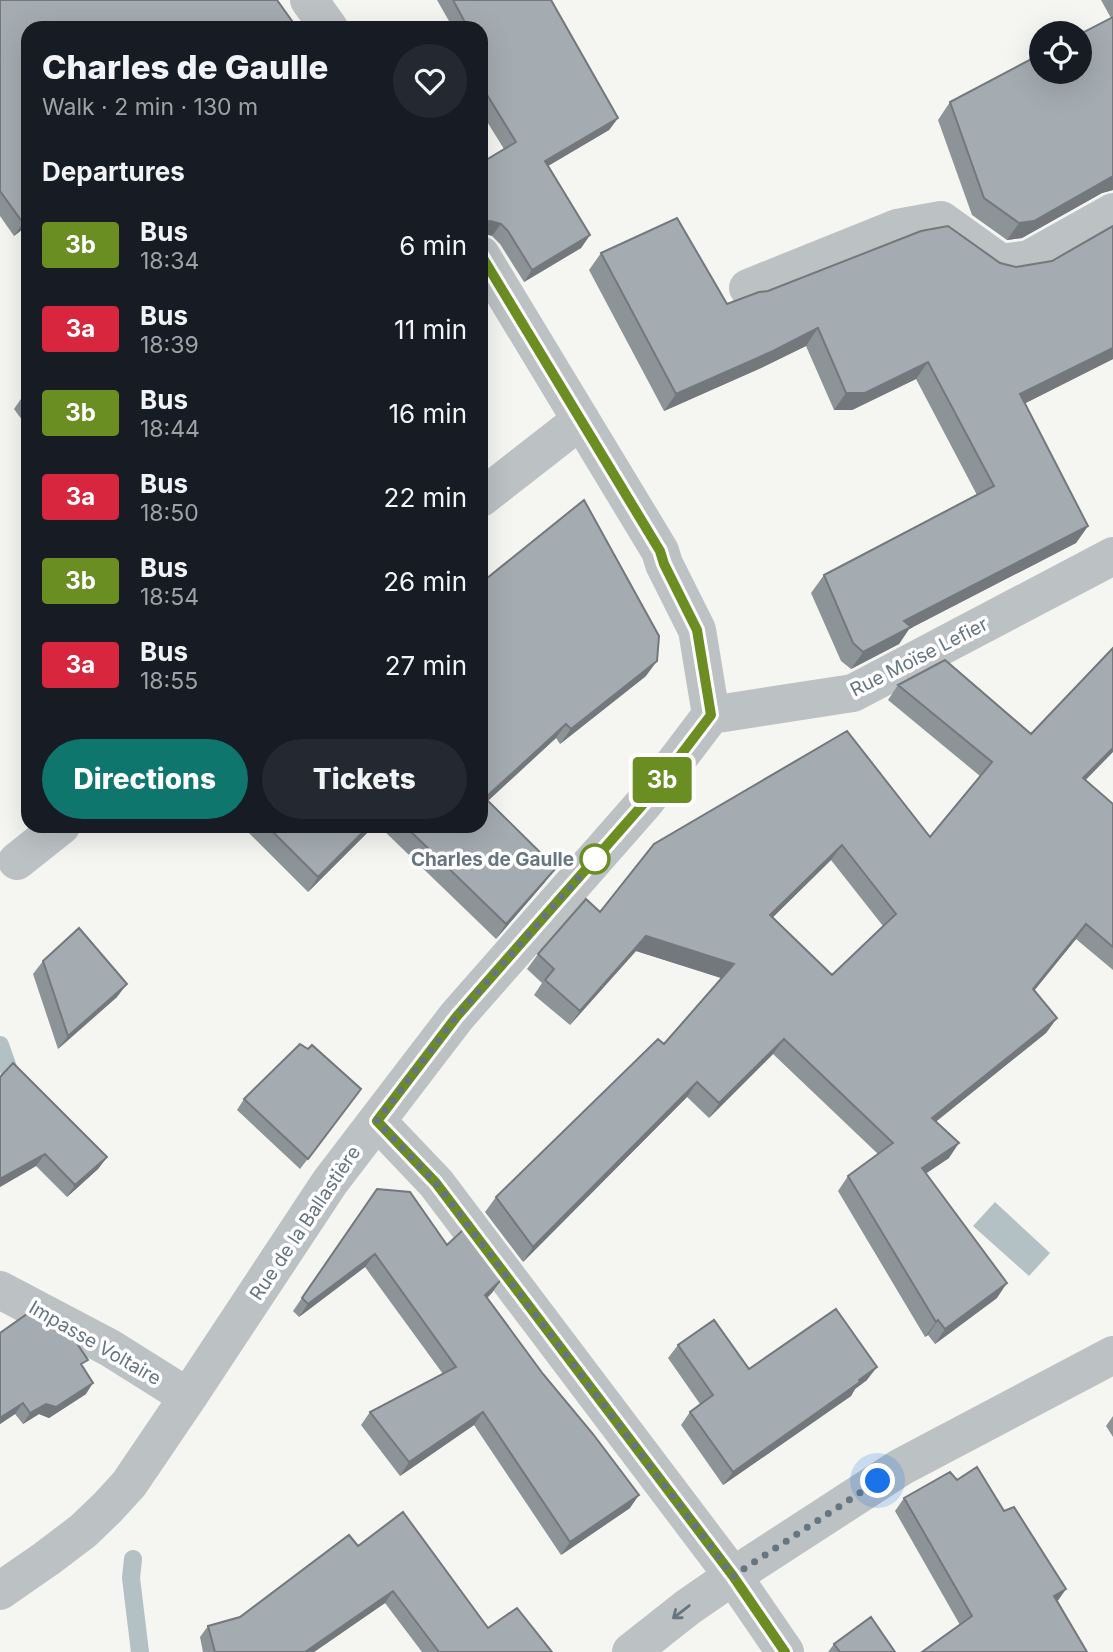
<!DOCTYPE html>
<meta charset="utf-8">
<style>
body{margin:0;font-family:Inter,sans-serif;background:#242831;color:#f1f3f6;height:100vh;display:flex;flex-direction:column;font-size:26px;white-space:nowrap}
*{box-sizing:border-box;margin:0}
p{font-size:23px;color:#9ea1a6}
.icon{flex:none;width:38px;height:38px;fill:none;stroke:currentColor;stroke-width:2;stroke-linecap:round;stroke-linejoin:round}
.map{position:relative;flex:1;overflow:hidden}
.drawer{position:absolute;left:21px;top:21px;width:467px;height:812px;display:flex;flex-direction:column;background:#171b24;border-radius:21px;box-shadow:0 7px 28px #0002}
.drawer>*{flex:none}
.badge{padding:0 14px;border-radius:5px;font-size:24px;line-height:46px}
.tools{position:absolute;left:1029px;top:21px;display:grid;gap:14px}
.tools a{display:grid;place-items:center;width:63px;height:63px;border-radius:50%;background:#171b24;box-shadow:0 7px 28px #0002;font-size:35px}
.you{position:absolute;width:35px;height:35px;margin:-18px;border:5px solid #fff;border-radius:50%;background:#1a73e8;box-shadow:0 0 0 10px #1a73e833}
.map>.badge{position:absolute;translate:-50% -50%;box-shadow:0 0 0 4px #fff}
h2{padding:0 21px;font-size:26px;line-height:63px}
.round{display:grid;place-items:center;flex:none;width:74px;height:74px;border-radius:37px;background:#242831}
.head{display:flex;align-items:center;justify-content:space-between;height:119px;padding:0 21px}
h1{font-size:33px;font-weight:800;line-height:52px}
.cta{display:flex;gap:14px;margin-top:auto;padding:14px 21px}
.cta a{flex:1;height:80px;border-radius:42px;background:#0f766e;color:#fff;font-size:28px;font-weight:800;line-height:80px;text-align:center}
.cta a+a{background:#242831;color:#f1f3f6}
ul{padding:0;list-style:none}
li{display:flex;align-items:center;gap:21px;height:84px;padding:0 21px}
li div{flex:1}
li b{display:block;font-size:26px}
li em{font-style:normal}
li .badge{min-width:77px;font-weight:700;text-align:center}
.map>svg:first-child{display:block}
</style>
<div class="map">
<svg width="1113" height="1652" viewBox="0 0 1113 1652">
<rect width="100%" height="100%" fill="#f5f5f2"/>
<path fill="#b4c1c4" d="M 995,1202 L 1050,1253 L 1029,1276 L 973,1226 Z"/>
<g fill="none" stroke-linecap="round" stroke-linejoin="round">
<path stroke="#b4c1c4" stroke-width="18" d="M 0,1045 L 16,1090
M 133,1559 L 131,1578 L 140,1652"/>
<path stroke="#bcc1c4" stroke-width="38" d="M 309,0 L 329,28
M 481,255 L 660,551 L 664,564 L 697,630 L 711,715
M 748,288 L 897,228 L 941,220 L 1001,263 L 1029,259 L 1113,212
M 481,498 L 581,420
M 711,715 L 853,693 L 1113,556
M 17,861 L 61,826
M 377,1121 L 436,1183 L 733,1576 L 785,1652
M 0,1290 L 110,1348 L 188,1397
M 0,1591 L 46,1559 L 83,1531 L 107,1508 L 129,1484 L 188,1397 L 330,1182 L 457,1016 L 645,802 L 711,715
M 631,1652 L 688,1607 L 733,1576 L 901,1467 L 1113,1355"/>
</g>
<path fill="#8d9498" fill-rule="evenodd" d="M 0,0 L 28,28 L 28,225 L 14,236 L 0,216 Z
M 437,0 L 551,0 L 618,118 L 609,130 L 548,166 L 590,235 L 581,248 L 524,282 L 500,244 L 492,236 L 504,149 L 481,112 L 481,28 L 453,28 Z
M 1101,0 L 1113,0 L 1113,190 L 1102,193 L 1022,238 L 1007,240 L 972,215 L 938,120 L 950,102 L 1111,18 Z
M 601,253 L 727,304 L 1113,359 L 1025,403 L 1088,526 L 1076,543 L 909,629 L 899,644 L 851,669 L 841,661 L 811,593 L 824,575 L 977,495 L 916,379 L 852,410 L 834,410 L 806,346 L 761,368 L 664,411 L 589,270 Z
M 28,393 L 28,428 L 14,409 L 23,396 Z
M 481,583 L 646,676 L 560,744 L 556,738 L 488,801 L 545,882 L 496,939 L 379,826 L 481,826 Z
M 898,685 L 1086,780 L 1113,804 L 1113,970 L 1076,939 L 1034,991 L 1057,1018 L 1046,1033 L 936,1121 L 949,1158 L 926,1173 L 997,1298 L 935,1344 L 928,1335 L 925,1337 L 838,1191 L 848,1176 L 878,1154 L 773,1054 L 709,1118 L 687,1097 L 523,1262 L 485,1212 L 496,1197 L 664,1044 L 722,978 L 636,951 L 570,1025 L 534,995 L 542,983 L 527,969 L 538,954 L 600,912 L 654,844 L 930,837 L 980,776 L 888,700 ZM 831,860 L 883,926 L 832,975 L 773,917 Z
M 242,826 L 374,826 L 308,892 Z
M 43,961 L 117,997 L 58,1049 L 33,974 Z
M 0,1077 L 107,1157 L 98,1169 L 67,1197 L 36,1166 L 0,1187 Z
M 244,1099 L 353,1100 L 300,1169 L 237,1110 Z
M 377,1189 L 447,1245 L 501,1280 L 487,1298 L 630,1508 L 561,1555 L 474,1425 L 400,1476 L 361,1425 L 370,1412 L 443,1374 L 365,1267 L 299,1317 L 293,1311 Z
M 0,1333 L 83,1366 L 86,1394 L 49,1418 L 39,1414 L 23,1424 L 15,1414 L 0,1424 Z
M 678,1345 L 749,1369 L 867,1380 L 855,1389 L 851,1396 L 723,1485 L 681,1425 L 690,1412 L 700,1404 L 668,1358 Z
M 1113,1416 L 1113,1437 L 1106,1426 Z
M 957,1480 L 1004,1511 L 1066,1589 L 1057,1601 L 960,1625 L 895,1511 L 904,1498 Z
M 358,1546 L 488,1628 L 552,1652 L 422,1652 L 385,1603 L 314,1652 L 203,1652 L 200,1637 L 208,1626 L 240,1617 Z
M 834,1644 L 895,1652 L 828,1652 Z"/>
<path fill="#73787c" d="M 618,118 L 609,130 L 536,173 L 545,161 Z
M 1113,176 L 1113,190 L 1102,193 L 1022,238 L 1007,240 L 1019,223 Z
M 28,220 L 28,225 L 14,236 L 23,223 Z
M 490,221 L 501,224 L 492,236 L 481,233 L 481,223 Z
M 590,235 L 581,248 L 524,282 L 532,270 Z
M 818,328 L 806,346 L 761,368 L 664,411 L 676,394 Z
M 1113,348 L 1113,359 L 1008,412 L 1020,394 Z
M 928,362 L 916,379 L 852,410 L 834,410 L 846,393 Z
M 1088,526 L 1076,543 L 909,629 L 899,644 L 851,669 L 863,652 L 904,621 Z
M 657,661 L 646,676 L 560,744 L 571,729 Z
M 566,724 L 556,738 L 481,807 L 485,798 Z
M 1113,748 L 1113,752 L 1073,793 L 1083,778 Z
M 369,826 L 374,826 L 308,892 L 318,877 Z
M 842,845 L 831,860 L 760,930 L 770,915 Z
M 556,868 L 545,882 L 496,939 L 506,924 Z
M 1086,924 L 1076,939 L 1023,1004 L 1033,989 Z
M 646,936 L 734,964 L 724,979 L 636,951 L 570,1025 L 580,1011 Z
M 127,984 L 117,997 L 58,1049 L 68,1036 Z
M 1057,1018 L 1046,1033 L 922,1133 L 932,1118 Z
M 784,1039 L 773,1054 L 709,1118 L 719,1103 Z
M 697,1082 L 687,1097 L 523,1262 L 533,1247 Z
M 959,1143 L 949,1158 L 912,1183 L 922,1168 Z
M 45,1154 L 36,1166 L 0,1187 L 0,1179 Z
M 107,1157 L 98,1169 L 67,1197 L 75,1185 Z
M 375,1254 L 365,1267 L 299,1317 L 308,1304 Z
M 501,1280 L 492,1293 L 476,1309 L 485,1295 Z
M 1007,1283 L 997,1298 L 935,1344 L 945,1329 Z
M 938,1320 L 928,1335 L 925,1337 L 936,1322 Z
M 877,1367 L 867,1380 L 855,1389 L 851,1396 L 723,1485 L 733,1472 Z
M 93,1383 L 86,1394 L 49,1418 L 39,1414 L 23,1424 L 30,1413 L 46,1404 Z
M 23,1403 L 15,1414 L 0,1424 L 0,1418 Z
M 483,1412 L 474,1425 L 400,1476 L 409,1462 Z
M 639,1495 L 630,1508 L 561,1555 L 570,1542 Z
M 1066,1589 L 1057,1602 L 1054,1596 Z
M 393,1591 L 385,1603 L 314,1652 L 305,1652 Z"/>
<path fill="#a4acb1" stroke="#73787c" stroke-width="2" fill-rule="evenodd" d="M 0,0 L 277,0 L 297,28 L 28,28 L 28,220 L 23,223 L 0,191 Z
M 453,0 L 551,0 L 618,118 L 545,161 L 590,235 L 532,270 L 508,231 L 501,224 L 490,221 L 481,223 L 481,163 L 516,142 L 481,85 L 481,28 L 468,28 Z
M 1113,17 L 1113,176 L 1034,221 L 1019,223 L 984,198 L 950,102 L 1041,54 L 1041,72 L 1080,72 L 1080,34 Z
M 677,218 L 727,304 L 759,292 L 768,291 L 921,231 L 948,226 L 1000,263 L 1016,267 L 1052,261 L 1113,226 L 1113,348 L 1020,394 L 1088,526 L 904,621 L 911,627 L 863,652 L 853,643 L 824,575 L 994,486 L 928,362 L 865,393 L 846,393 L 818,328 L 773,351 L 676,394 L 601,253 Z
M 28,393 L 28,403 L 23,396 Z
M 584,500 L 659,636 L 657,661 L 571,729 L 566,724 L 485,798 L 556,868 L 506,924 L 405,826 L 481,826 L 481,583 Z
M 1113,648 L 1113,748 L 1083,778 L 1113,804 L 1113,947 L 1086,924 L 1033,989 L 1057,1018 L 932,1118 L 959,1143 L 922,1168 L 1007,1283 L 945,1329 L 938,1320 L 936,1322 L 848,1176 L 893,1143 L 784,1039 L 719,1103 L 697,1082 L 533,1247 L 496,1197 L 658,1039 L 664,1044 L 734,964 L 646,936 L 580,1011 L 545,980 L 554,969 L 538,954 L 586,899 L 600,912 L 654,844 L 847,731 L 930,837 L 992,762 L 898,685 L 945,660 L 1031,734 ZM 842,845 L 896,914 L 832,975 L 770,915 Z
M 267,826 L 369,826 L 318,877 Z
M 79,928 L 127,984 L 68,1036 L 43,961 Z
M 300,1044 L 308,1049 L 312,1045 L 361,1089 L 308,1159 L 244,1099 Z
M 13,1063 L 107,1157 L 75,1185 L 45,1154 L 0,1179 L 0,1077 Z
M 377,1189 L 410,1192 L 447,1245 L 463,1230 L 501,1280 L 485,1295 L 543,1374 L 593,1434 L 639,1495 L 570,1542 L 483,1412 L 409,1462 L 370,1412 L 456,1367 L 375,1254 L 308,1304 L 302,1298 Z
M 836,1309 L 877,1367 L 859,1380 L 860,1382 L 733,1472 L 690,1412 L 713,1395 L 678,1345 L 714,1320 L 749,1369 Z
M 27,1314 L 74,1339 L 88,1360 L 81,1364 L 93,1383 L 56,1407 L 46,1404 L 30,1413 L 23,1403 L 0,1418 L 0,1333 Z
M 977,1467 L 1004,1511 L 1014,1507 L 1066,1589 L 1054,1596 L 1087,1652 L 922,1652 L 972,1616 L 904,1498 L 950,1472 L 957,1480 Z
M 403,1512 L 488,1628 L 517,1608 L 552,1652 L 439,1652 L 393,1591 L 305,1652 L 215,1652 L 208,1626 L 240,1617 L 349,1535 L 358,1546 Z
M 871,1617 L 895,1652 L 840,1652 L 834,1644 Z"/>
<defs><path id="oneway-shaft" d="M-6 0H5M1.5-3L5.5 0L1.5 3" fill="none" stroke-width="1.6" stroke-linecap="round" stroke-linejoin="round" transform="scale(1.75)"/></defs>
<use stroke="#667681" href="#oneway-shaft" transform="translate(681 1612) rotate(142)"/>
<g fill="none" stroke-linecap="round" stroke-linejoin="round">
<g stroke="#fff" stroke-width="16">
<path id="line" d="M 481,255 L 660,551 L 664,564 L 697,630 L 711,715 L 645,802 L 457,1016 L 377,1121 L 436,1183 L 733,1576 L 785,1652"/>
</g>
<use href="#line" stroke="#6b8e23" stroke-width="10"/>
<path stroke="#667681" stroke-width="7" stroke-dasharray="0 12.6" d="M 595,859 L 457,1016 L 377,1121 L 436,1183 L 733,1576 L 878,1481"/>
</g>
<circle fill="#fff" stroke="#6b8e23" stroke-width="3.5" cx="595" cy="859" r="14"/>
<g text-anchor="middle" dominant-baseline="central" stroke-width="7" stroke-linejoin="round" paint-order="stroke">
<g font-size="19" fill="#667681" stroke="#fff">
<text transform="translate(919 657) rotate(-27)">Rue Moïse Lefier</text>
<text transform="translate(305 1223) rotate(-56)">Rue de la Ballastière</text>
<text transform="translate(95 1343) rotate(30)">Impasse Voltaire</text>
</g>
<g font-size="19" font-weight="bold" fill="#667681" stroke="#fff" text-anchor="end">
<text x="574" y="859">Charles de Gaulle</text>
</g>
</g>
</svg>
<div class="tools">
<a><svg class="icon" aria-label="locate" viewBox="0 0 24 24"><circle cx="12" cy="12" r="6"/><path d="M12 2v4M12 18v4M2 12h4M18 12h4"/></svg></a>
</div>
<div class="you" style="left:878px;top:1481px"></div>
<b class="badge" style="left:662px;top:780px;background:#6b8e23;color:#fff">3b</b>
<section class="drawer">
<div class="head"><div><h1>Charles de Gaulle</h1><p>Walk · 2 min · 130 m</p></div><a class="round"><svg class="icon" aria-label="heart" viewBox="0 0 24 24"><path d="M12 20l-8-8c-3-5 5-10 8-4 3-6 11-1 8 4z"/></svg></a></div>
<h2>Departures</h2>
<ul>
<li><span class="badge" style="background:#6b8e23;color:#fff">3b</span><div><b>Bus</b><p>18:34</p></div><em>6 min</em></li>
<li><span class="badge" style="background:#d7263d;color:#fff">3a</span><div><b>Bus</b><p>18:39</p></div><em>11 min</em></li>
<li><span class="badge" style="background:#6b8e23;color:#fff">3b</span><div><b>Bus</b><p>18:44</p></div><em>16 min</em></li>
<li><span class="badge" style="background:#d7263d;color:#fff">3a</span><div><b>Bus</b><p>18:50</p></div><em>22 min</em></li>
<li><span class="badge" style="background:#6b8e23;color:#fff">3b</span><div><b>Bus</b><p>18:54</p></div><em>26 min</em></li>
<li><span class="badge" style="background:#d7263d;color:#fff">3a</span><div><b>Bus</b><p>18:55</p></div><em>27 min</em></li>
</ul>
<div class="cta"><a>Directions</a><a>Tickets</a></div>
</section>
</div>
